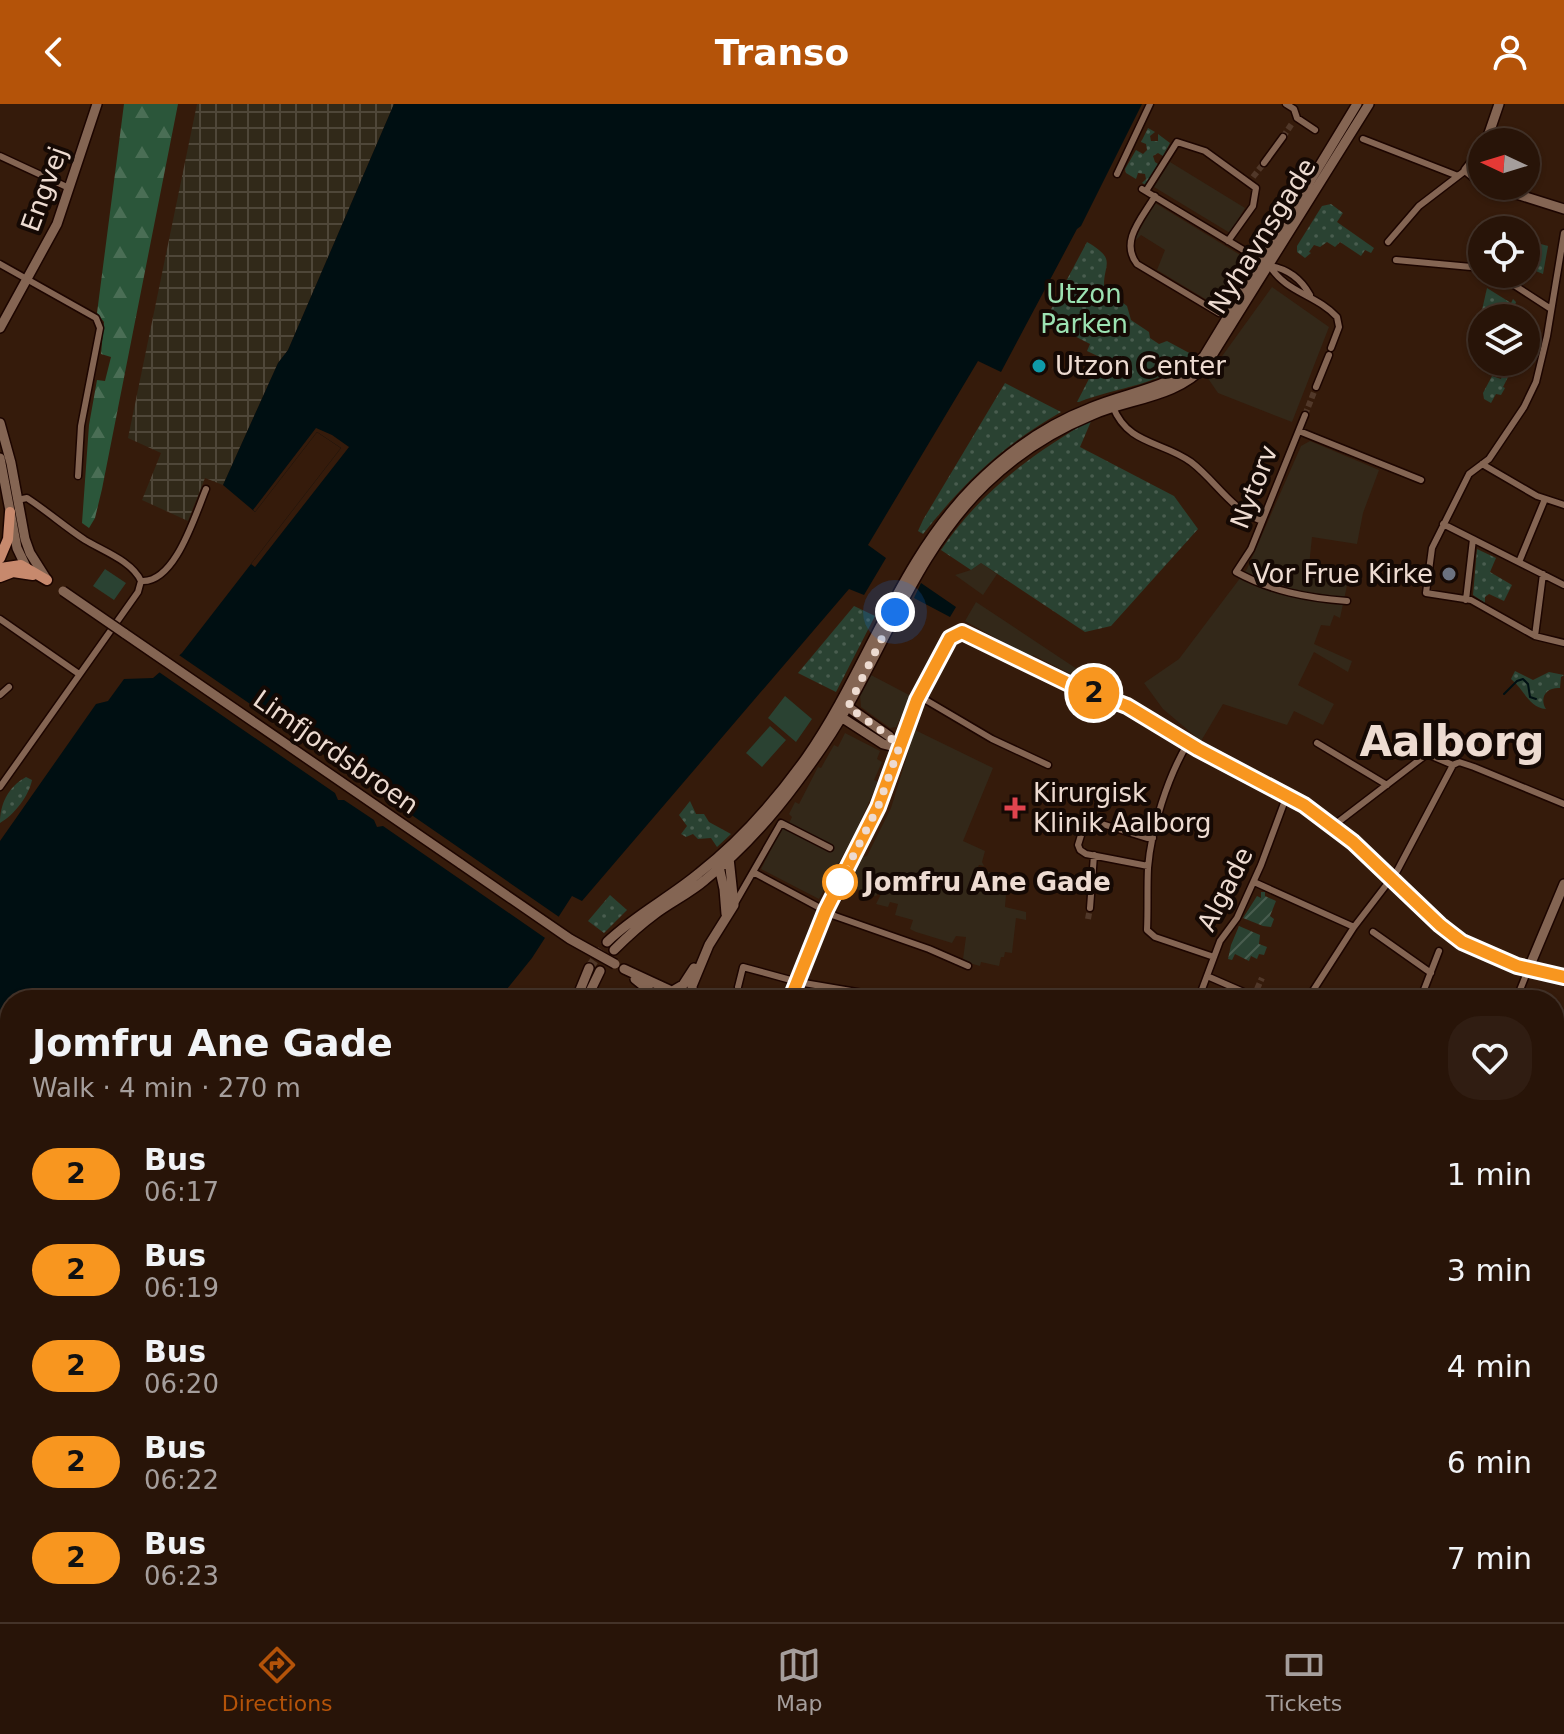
<!DOCTYPE html>
<meta charset="utf-8">
<style>
body{margin:0;font-family:"DejaVu Sans",sans-serif;background:#301d12;color:#f1f3f6;height:100vh;display:flex;flex-direction:column;font-size:30px;white-space:nowrap}
*{box-sizing:border-box;margin:0}
p{font-size:26px;color:#a59e9c}
.icon{flex:none;width:44px;height:44px;fill:none;stroke:currentColor;stroke-width:2;stroke-linecap:round;stroke-linejoin:round}
.map{position:relative;flex:1;overflow:hidden}
.panel{position:absolute;left:0px;top:886px;width:1564px;height:632px;display:flex;flex-direction:column;background:#281408;border-radius:32px 32px 0 0;box-shadow:0 2px 6px #0004,0 0 0 2px #443329}
.panel>*{flex:none}
.badge{padding:0 16px;border-radius:26px;font-size:28px;line-height:52px}
.needle{width:52px;rotate:274deg}
.controls{position:absolute;left:1468px;top:24px;display:grid;gap:16px}
.controls a{display:grid;place-items:center;width:72px;height:72px;border-radius:50%;background:#281408;box-shadow:0 2px 6px #0004,0 0 0 2px #443329;font-size:40px}
.you{position:absolute;width:40px;height:40px;margin:-20px;border:6px solid #fff;border-radius:50%;background:#1a73e8;box-shadow:0 0 0 12px #1a73e833}
.map>.badge{position:absolute;translate:-50% -50%;box-shadow:0 0 0 4px #fff}
.round{display:grid;place-items:center;flex:none;width:84px;height:84px;border-radius:32px;background:#301d12}
.overview{display:flex;align-items:center;justify-content:space-between;height:136px;padding:0 32px}
h1{font-size:38px;font-weight:700;line-height:60px}
ul{padding:0;list-style:none}
li{display:flex;align-items:center;gap:24px;height:96px;padding:0 32px}
li div{flex:1}
li b{display:block;font-size:30px}
li em{font-style:normal}
li .badge{min-width:88px;font-weight:700;text-align:center}
header{display:flex;justify-content:space-between;align-items:center;height:104px;padding:0 32px;background:#b45309;color:#fff;font-size:36px;font-weight:700}
.tab-bar{display:flex;justify-content:space-around;align-items:center;height:112px;border-top:2px solid #443329;background:#281408;font-size:22px;color:#a59e9c}
.tab-bar a{display:grid;justify-items:center;gap:4px}
.tab-bar .active{color:#b45309}
.map>svg:first-child{display:block}
</style>
<header><svg class="icon" aria-label="back" viewBox="0 0 24 24"><path d="M15 5l-7 7 7 7"/></svg>Transo<svg class="icon" aria-label="person" viewBox="0 0 24 24"><circle cx="12" cy="8" r="4"/><path d="M4 21q1-7 8-7t8 7"/></svg></header>
<div class="map">
<svg width="1564" height="1518" viewBox="0 0 1564 1518">
<defs>
<pattern id="industrial-grid" width="8" height="8" patternUnits="userSpaceOnUse" patternTransform="scale(2)"><rect width="8" height="8" fill="#312919"/><path d="M0 4h8M4 0v8" fill="none" stroke="#4f4739"/></pattern>
<pattern id="grass-dots" width="8" height="8" patternUnits="userSpaceOnUse" patternTransform="scale(2)"><rect width="8" height="8" fill="#2a4232"/><path d="M2 2h.1M6 6h.1" fill="none" stroke="#495d4f" stroke-width="1.8" stroke-linecap="round"/></pattern>
<pattern id="forest-firs" width="22" height="20" patternUnits="userSpaceOnUse" patternTransform="scale(2)"><rect width="22" height="20" fill="#2b563a"/><path d="M5 1l3.5 6h-7zM16 11l3.5 6h-7z" fill="#4a6e55"/></pattern>
<pattern id="cemetery-stones" width="16" height="16" patternUnits="userSpaceOnUse" patternTransform="scale(2)"><rect width="16" height="16" fill="#2a4232"/><path d="M2 7V4a2 2 0 0 1 4 0v3zM10 15v-3a2 2 0 0 1 4 0v3z" fill="#495d4f"/></pattern>
<pattern id="garden-furrows" width="10" height="10" patternUnits="userSpaceOnUse" patternTransform="scale(2)"><rect width="10" height="10" fill="#2a4232"/><path d="M-1 1l2-2M0 10L10 0M9 11l2-2" fill="none" stroke="#495d4f"/></pattern>
</defs>
<rect width="100%" height="100%" fill="#351b0b"/>
<path fill="#332819" d="M 1170,58 L 1245,104 L 1230,129 L 1154,83 Z
M 1155,99 L 1250,157 L 1222,205 L 1157,166 L 1165,146 L 1141,131 L 1136,136 L 1136,132 Z
M 1272,183 L 1329,223 L 1292,318 L 1218,289 L 1207,273 Z
M 1310,337 L 1379,366 L 1363,409 L 1357,440 L 1312,433 L 1309,462 L 1348,477 L 1340,514 L 1334,511 L 1330,522 L 1321,521 L 1314,540 L 1352,557 L 1348,568 L 1314,548 L 1298,581 L 1334,600 L 1323,621 L 1294,607 L 1287,621 L 1223,600 L 1201,637 L 1163,605 L 1144,579 L 1179,555 L 1247,465 L 1301,342 Z
M 981,459 L 997,470 L 983,491 L 955,471 L 971,466 Z
M 976,498 L 1077,565 L 1073,571 L 1033,551 L 1031,553 L 965,517 Z
M 871,571 L 911,592 L 896,623 L 890,624 L 861,603 L 860,591 Z
M 915,626 L 993,664 L 963,737 L 985,747 L 982,758 L 984,762 L 979,761 L 977,765 L 997,770 L 997,778 L 1005,780 L 1001,789 L 1006,790 L 1005,803 L 1026,808 L 1026,816 L 1016,814 L 1012,849 L 1005,848 L 1004,853 L 1001,853 L 999,862 L 981,858 L 980,862 L 969,859 L 963,855 L 966,833 L 956,832 L 952,839 L 916,828 L 910,825 L 913,816 L 895,811 L 898,800 L 890,798 L 888,803 L 876,800 L 881,790 L 878,789 L 876,792 L 861,788 L 850,779 L 863,753 L 867,752 L 891,704 Z
M 845,629 L 880,647 L 877,655 L 882,658 L 874,676 L 878,678 L 855,729 L 819,795 L 761,765 L 782,724 L 786,725 L 792,713 L 789,710 L 795,698 L 799,700 L 818,663 L 821,664 L 834,641 L 838,643 Z
M 1564,1196 L 1564,1278 L 1554,1274 L 1554,1237 L 1557,1229 L 1554,1227 L 1554,1222 Z"/>
<path fill="url(#industrial-grid)" d="M 197,0 L 394,0 L 288,246 L 278,259 L 223,381 L 205,374 L 188,417 L 142,396 L 161,349 L 128,334 Z"/>
<path fill="url(#grass-dots)" d="M 1148,24 L 1155,28 L 1150,32 L 1151,37 L 1158,37 L 1158,30 L 1170,39 L 1163,52 L 1158,49 L 1153,52 L 1155,58 L 1158,60 L 1146,81 L 1142,79 L 1146,75 L 1145,70 L 1138,69 L 1136,75 L 1126,69 L 1125,65 L 1136,46 L 1143,50 L 1147,46 L 1146,40 L 1141,38 Z
M 1331,100 L 1343,109 L 1337,118 L 1374,144 L 1371,149 L 1365,146 L 1361,152 L 1340,138 L 1335,143 L 1327,138 L 1320,143 L 1314,141 L 1309,148 L 1311,149 L 1305,154 L 1297,148 L 1297,142 L 1322,102 Z
M 1087,138 C 1118,156 1103,159 1104,184 L 1127,202 L 1131,216 L 1149,228 L 1150,234 L 1159,240 L 1167,237 L 1193,251 C 1165,281 1116,283 1079,298 L 1077,298 L 1092,269 L 1098,272 L 1106,256 L 1087,247 L 1090,240 L 1059,224 L 1060,220 L 1048,211 Z
M 1537,139 L 1548,142 L 1543,170 L 1526,163 L 1526,145 L 1534,148 Z
M 1487,184 L 1511,199 L 1513,195 L 1516,198 L 1512,211 L 1515,214 L 1487,214 L 1487,207 L 1482,206 Z
M 1504,258 L 1516,258 L 1519,261 L 1511,259 L 1509,271 L 1503,283 L 1505,284 L 1501,291 L 1496,290 L 1491,299 L 1484,295 L 1483,289 L 1492,272 L 1501,275 L 1503,269 L 1499,266 Z
M 1005,279 L 1061,308 C 1001,343 966,376 923,430 L 918,427 L 923,416 Z
M 1092,315 L 1080,343 L 1174,392 L 1198,425 L 1111,522 L 1085,528 L 981,459 L 971,466 L 941,446 C 980,388 1032,350 1092,315 Z
M 1477,445 L 1496,454 L 1490,468 L 1512,481 L 1504,497 L 1489,490 L 1485,493 L 1485,499 L 1473,491 Z
M 854,502 L 875,512 L 836,588 L 798,569 Z
M 1515,567 L 1533,576 L 1549,568 L 1564,571 L 1561,573 L 1560,584 C 1546,583 1539,594 1546,605 C 1528,603 1524,585 1511,575 Z
M 26,673 L 32,676 C 29,692 14,711 0,719 C 0,700 8,683 26,673 Z
M 690,697 L 696,710 L 704,710 L 709,718 L 731,730 L 717,743 L 711,734 L 698,735 L 693,730 L 686,733 L 681,730 L 687,722 L 679,711 Z
M 610,791 L 627,806 L 604,829 L 588,817 Z
M 586,1508 L 618,1508 L 616,1518 L 554,1518 L 555,1515 Z"/>
<path fill="url(#forest-firs)" d="M 124,0 L 178,0 L 102,385 L 95,414 L 89,424 L 82,419 L 89,321 L 97,276 L 105,277 L 111,253 L 101,250 L 104,218 L 97,209 Z
M 101,1508 L 203,1508 L 239,1518 L 117,1518 L 117,1516 Z"/>
<path fill="url(#cemetery-stones)" d="M 1554,1388 L 1564,1394 L 1564,1518 L 1333,1518 L 1329,1508 L 1554,1508 Z"/>
<path fill="url(#garden-furrows)" d="M 1261,788 L 1265,788 L 1265,792 L 1276,797 L 1270,812 L 1274,815 L 1271,823 L 1263,822 L 1243,814 L 1257,792 L 1261,794 Z
M 1239,822 L 1260,831 L 1259,840 L 1267,843 L 1264,851 L 1259,850 L 1257,855 L 1251,852 L 1249,857 L 1235,850 L 1232,856 L 1228,855 L 1231,841 Z"/>
<path fill="#2a4232" d="M 105,465 L 126,479 L 114,496 L 93,482 Z
M 785,592 L 812,615 L 796,638 L 768,614 Z
M 770,622 L 786,636 L 762,663 L 746,649 Z"/>
<path fill="#000f12" d="M 394,0 L 1142,0 L 1081,122 L 1077,125 L 1001,268 L 978,257 L 868,441 L 886,454 L 864,491 L 849,485 L 582,797 L 572,792 L 532,854 L 498,896 L 10,896 L 10,1427 L 0,1438 L 0,737 L 96,600 L 108,597 L 124,575 L 153,574 L 182,549 L 341,344 L 317,328 L 255,408 L 223,381 L 278,259 L 288,246 Z
M 921,479 L 956,503 L 950,513 L 914,494 Z"/>
<path fill="#351b0b" d="M 316,324 L 332,331 L 349,343 L 255,463 L 251,460 L 341,344 L 317,328 L 255,408 L 253,406 Z
M 176,549 L 349,668 L 354,668 L 358,674 L 562,815 L 548,836 L 383,722 L 377,723 L 374,716 L 344,696 L 338,696 L 335,689 L 156,566 Z"/>
<g fill="none" stroke-linecap="round" stroke-linejoin="round">
<path stroke="#000f12" stroke-width="2" d="M 1504,590 L 1517,577 L 1523,575 L 1528,580 L 1530,593 L 1536,595
M 1436,641 L 1444,640 L 1447,635 L 1453,634 L 1459,628"/>
<path stroke="#513829" stroke-width="6" stroke-dasharray="6 3" stroke-linecap="butt" d="M 1283,33 L 1293,18
M 1253,73 L 1264,59
M 1305,311 L 1316,283
M 1088,815 L 1090,804
M 1257,885 L 1262,874"/>
<path stroke="#513829" stroke-width="9" stroke-dasharray="9 4.5" stroke-linecap="butt" d="M 589,864 L 607,838"/>
<g stroke="#1c0500" stroke-width="9">
<path id="street" d="M 1286,0 L 1294,5 L 1297,14 L 1315,26
M 1363,35 L 1458,72
M 0,52 L 69,84
M 1264,59 L 1283,33
M 1117,70 L 1150,0
M 1142,85 L 1270,162 C 1288,165 1301,175 1310,191
M 1146,87 L 1177,38 L 1205,47 L 1256,84 L 1253,102 L 1228,137
M 1155,92 C 1143,113 1119,137 1137,160 L 1219,209
M 1564,129 L 1547,232 L 1536,278 L 1524,303 L 1489,355 L 1469,370 L 1432,444 L 1426,489 L 1471,496 L 1535,532 L 1564,539
M 1388,138 L 1419,102 L 1466,66
M 1396,156 L 1482,164
M 0,160 L 96,214 L 100,224 L 81,322 L 78,372
M 1270,162 C 1285,188 1317,191 1337,213 L 1339,223 L 1331,244
M 1497,170 L 1551,205
M 1316,283 L 1329,251
M 1113,303 C 1128,341 1162,337 1191,358 C 1216,377 1231,406 1262,417
M 1305,311 L 1251,445 L 1236,468 C 1271,487 1307,494 1347,497
M 1299,327 L 1421,376
M 1482,360 L 1537,392 L 1564,401
M 17,396 L 27,394 C 47,407 65,423 85,436 C 103,447 132,457 141,477
M 1443,420 L 1564,481
M 1519,458 L 1545,395
M 141,477 C 175,480 195,411 206,385
M 1466,496 L 1473,435
M 0,515 L 79,570
M 1535,532 L 1543,470
M 0,591 L 9,583
M 919,592 L 992,635 L 1048,661
M 1188,639 C 1168,672 1151,725 1148,764 C 1147,784 1148,806 1147,826 L 1155,833 L 1214,853
M 1317,639 L 1387,681
M 0,683 L 138,488 L 141,477
M 1333,722 L 1427,650 L 1453,661 L 1459,658 L 1474,663 L 1564,700
M 1148,762 L 1086,750 L 1080,746 L 1078,741 L 1086,715 L 1147,734 L 1153,734
M 753,768 L 835,812 L 929,845 L 968,862
M 1254,778 L 1354,823
M 734,801 L 781,719 L 830,744
M 1090,804 L 1094,751
M 1373,828 L 1431,869
M 1207,872 L 1262,896
M 738,883 L 743,863 L 798,878 L 904,896
M 1053,896 L 1053,891
M 1198,896 L 1220,837 L 1237,814 L 1261,761 L 1287,691
M 1307,896 L 1354,823 L 1397,767 L 1453,661
M 1420,896 L 1439,847
M 1516,896 L 1528,866
M 1554,996 L 1564,991
M 1560,1146 L 1564,1159
M 1554,1210 L 1564,1185
M 0,1468 L 10,1451
M 1270,1508 L 1298,1518
M 807,1518 L 809,1508
M 891,1518 L 894,1508
M 982,1518 L 984,1508
M 1207,1518 L 1209,1508"/>
</g>
<g stroke="#1c0500" stroke-width="12">
<path id="secondary" d="M 1486,38 L 1499,0
M 1482,46 L 1466,66 L 1482,79
M 1491,82 L 1564,105
M 0,224 L 57,120 L 97,0
M 0,319 L 11,359 L 25,435 L 30,449 L 47,476
M 0,354 L 17,444 L 27,465
M 124,529 L 461,760
M 848,603 L 889,632 L 899,644
M 841,613 L 883,640 L 899,644
M 718,758 L 724,785 L 726,810
M 607,838 C 635,811 669,794 699,769 C 740,737 776,696 806,654 C 867,567 898,458 975,381 C 1008,348 1046,321 1090,304 C 1129,287 1173,285 1204,252 L 1357,0
M 614,846 C 627,833 640,821 655,810 C 671,798 690,789 705,776 C 739,749 770,715 796,680 C 814,656 832,631 846,605 C 891,527 921,443 986,380 C 1017,350 1053,327 1092,311 C 1131,294 1176,294 1206,261 L 1369,0
M 624,865 L 691,896
M 1528,866 L 1564,780
M 635,875 L 661,896
M 671,888 L 683,881 L 694,864
M 576,896 L 589,864
M 586,896 L 600,867
M 693,896 L 692,882 L 709,841 L 734,801 L 729,754
M 790,896 L 826,806 L 878,703 L 917,596 L 950,534 L 962,528 L 1069,580 L 1127,602 L 1198,645 L 1304,701 L 1353,738 L 1440,821 L 1462,838 L 1517,862 L 1564,873
M 1554,1055 L 1564,1051
M 1554,1062 L 1564,1058
M 1554,1286 L 1564,1291
M 1319,1508 L 1323,1518
M 365,1518 L 373,1508"/>
</g>
<g stroke="#1c0500" stroke-width="13">
<path id="primary" d="M 0,454 L 8,435 L 10,408
M 0,464 L 21,461 L 47,476
M 0,473 L 13,468 L 33,471"/>
</g>
<use href="#street" stroke="#846553" stroke-width="6"/>
<use href="#secondary" stroke="#846553" stroke-width="9"/>
<use href="#primary" stroke="#c7896d" stroke-width="10"/>
<g stroke="#b29e92" stroke-width="5">
<path id="rail" d="M 1554,1115 L 1564,1111
M 0,1401 L 10,1407
M 217,1508 L 252,1516
M 242,1508 C 302,1518 363,1517 423,1508
M 414,1514 L 455,1508"/>
</g>
<use href="#rail" stroke="#150904" stroke-width="2" stroke-dasharray="6" stroke-linecap="butt"/>
<g stroke="#1c0500" stroke-width="12" stroke-linecap="butt">
<path id="secondary-bridge" d="M 63,487 L 124,529
M 461,760 L 570,835 L 615,860"/>
</g>
<use href="#secondary-bridge" stroke="#846553" stroke-width="9"/>
</g>
<g fill="none" stroke-linecap="round" stroke-linejoin="round">
<g stroke="#fff" stroke-width="18">
<path id="line" d="M 790,896 L 826,806 L 878,703 L 917,596 L 950,534 L 962,528 L 1069,580 L 1127,602 L 1198,645 L 1304,701 L 1353,738 L 1440,821 L 1462,838 L 1517,862 L 1564,873"/>
</g>
<use href="#line" stroke="#f8961f" stroke-width="12"/>
<path stroke="#eddbd1" stroke-width="8" stroke-dasharray="0 14.4" d="M 840,778 L 878,703 L 899,644 L 889,632 L 848,603 L 895,508"/>
</g>
<circle fill="#0f9aa8" stroke="#150904" stroke-width="3" cx="1039" cy="262" r="8"/>
<circle fill="#6b7280" stroke="#150904" stroke-width="3" cx="1449" cy="470" r="8"/>
<path fill="#e0444e" stroke="#150904" stroke-width="3" d="M1011 692h8v8h8v8h-8v8h-8v-8h-8v-8h8z"/>
<circle fill="#fff" stroke="#f8961f" stroke-width="4" cx="840" cy="778" r="16"/>
<g text-anchor="middle" dominant-baseline="central" stroke-width="8" stroke-linejoin="round" paint-order="stroke">
<g font-size="26" fill="#eddbd1" stroke="#150904">
<text transform="translate(44 85) rotate(-70)">Engvej</text>
<text transform="translate(1262 132) rotate(-58)">Nyhavnsgade</text>
<text transform="translate(1254 383) rotate(-69)">Nytorv</text>
<text transform="translate(336 648) rotate(35)">Limfjordsbroen</text>
<text transform="translate(1225 785) rotate(-63)">Algade</text>
</g>
<g font-size="26" fill="#9ce2b2" stroke="#150904">
<text x="1084" y="190">Utzon<tspan x="1084" dy="30">Parken</tspan></text>
</g>
<g font-size="26" fill="#eddbd1" stroke="#150904" text-anchor="start">
<text x="1055" y="262">Utzon Center</text>
<text x="1433" y="470" text-anchor="end">Vor Frue Kirke</text>
<text x="1033" y="689">Kirurgisk<tspan x="1033" dy="30">Klinik Aalborg</tspan></text>
</g>
<g font-size="26" font-weight="bold" fill="#eddbd1" stroke="#150904" text-anchor="start">
<text x="864" y="778">Jomfru Ane Gade</text>
</g>
<g font-size="42" font-weight="bold" fill="#eddbd1" stroke="#150904">
<text x="1452" y="637">Aalborg</text>
</g>
</g>
</svg>
<div class="controls">
<a><svg class="needle" viewBox="-14 -14 28 28"><path d="M0-13l5 13h-10z" fill="#e53935"/><path d="M0 13l5-13h-10z" fill="#a59e9c"/></svg></a>
<a><svg class="icon" aria-label="locate" viewBox="0 0 24 24"><circle cx="12" cy="12" r="6"/><path d="M12 2v4M12 18v4M2 12h4M18 12h4"/></svg></a>
<a><svg class="icon" aria-label="layers" viewBox="0 0 24 24"><path d="M12 4l9 5-9 5-9-5zM3 14l9 5 9-5"/></svg></a>
</div>
<div class="you" style="left:895px;top:508px"></div>
<b class="badge" style="left:1094px;top:589px;background:#f8961f;color:#111">2</b>
<section class="panel">
<div class="overview"><div><h1>Jomfru Ane Gade</h1><p>Walk · 4 min · 270 m</p></div><a class="round"><svg class="icon" aria-label="heart" viewBox="0 0 24 24"><path d="M12 20l-8-8c-3-5 5-10 8-4 3-6 11-1 8 4z"/></svg></a></div>
<ul>
<li><span class="badge" style="background:#f8961f;color:#111">2</span><div><b>Bus</b><p>06:17</p></div><em>1 min</em></li>
<li><span class="badge" style="background:#f8961f;color:#111">2</span><div><b>Bus</b><p>06:19</p></div><em>3 min</em></li>
<li><span class="badge" style="background:#f8961f;color:#111">2</span><div><b>Bus</b><p>06:20</p></div><em>4 min</em></li>
<li><span class="badge" style="background:#f8961f;color:#111">2</span><div><b>Bus</b><p>06:22</p></div><em>6 min</em></li>
<li><span class="badge" style="background:#f8961f;color:#111">2</span><div><b>Bus</b><p>06:23</p></div><em>7 min</em></li>
</ul>
</section>
</div>
<nav class="tab-bar">
<a class="active"><svg class="icon" aria-label="directions" viewBox="0 0 24 24"><path d="M12 3l9 9-9 9-9-9zM9 14v-3h6M13 9l2 2-2 2"/></svg>Directions</a>
<a><svg class="icon" aria-label="map" viewBox="0 0 24 24"><path d="M3 6l6-2 6 2 6-2v14l-6 2-6-2-6 2zM9 4v14M15 6v14"/></svg>Map</a>
<a><svg class="icon" aria-label="tickets" viewBox="0 0 24 24"><path d="M3 7h18v10H3zM15 7v10"/></svg>Tickets</a>
</nav>
